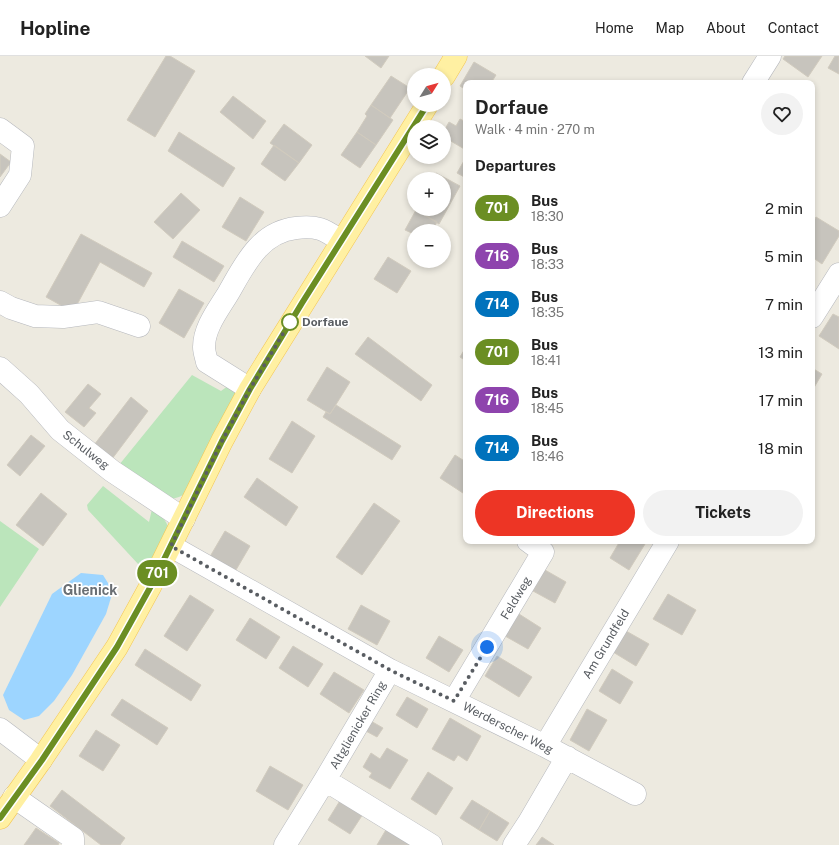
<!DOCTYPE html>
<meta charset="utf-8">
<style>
body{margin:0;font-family:"Public Sans",sans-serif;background:#f2f2f2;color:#222;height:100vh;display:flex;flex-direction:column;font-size:15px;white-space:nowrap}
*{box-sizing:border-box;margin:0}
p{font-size:13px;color:#767676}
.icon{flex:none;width:22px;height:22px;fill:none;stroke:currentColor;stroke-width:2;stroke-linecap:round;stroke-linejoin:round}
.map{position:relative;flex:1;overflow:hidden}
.panel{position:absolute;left:463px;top:24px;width:352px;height:464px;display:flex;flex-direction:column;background:#fff;border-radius:8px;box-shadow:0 2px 6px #0003}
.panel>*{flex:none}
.badge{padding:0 8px;border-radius:13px;font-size:14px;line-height:26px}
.needle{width:26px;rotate:53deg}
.controls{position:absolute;left:407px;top:12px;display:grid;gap:8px}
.controls a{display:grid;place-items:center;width:44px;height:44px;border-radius:50%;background:#fff;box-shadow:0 2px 6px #0003;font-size:20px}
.you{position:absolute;width:20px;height:20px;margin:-10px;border:3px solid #fff;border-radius:50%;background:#1a73e8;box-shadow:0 0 0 6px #1a73e833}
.map>.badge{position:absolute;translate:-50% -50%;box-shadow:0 0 0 2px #fff}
h2{padding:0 12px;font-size:15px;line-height:36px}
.round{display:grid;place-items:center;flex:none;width:42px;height:42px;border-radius:21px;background:#f2f2f2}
.overview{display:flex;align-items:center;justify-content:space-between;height:68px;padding:0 12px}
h1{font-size:19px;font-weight:700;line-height:30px}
.action{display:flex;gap:8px;margin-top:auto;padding:8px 12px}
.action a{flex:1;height:46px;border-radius:24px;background:#ed3525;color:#fff;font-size:16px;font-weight:700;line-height:46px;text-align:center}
.action a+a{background:#f2f2f2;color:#222}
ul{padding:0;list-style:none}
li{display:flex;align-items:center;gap:12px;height:48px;padding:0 12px}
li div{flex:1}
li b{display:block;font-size:15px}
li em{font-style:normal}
li .badge{min-width:44px;font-weight:700;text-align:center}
header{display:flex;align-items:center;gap:24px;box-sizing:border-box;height:56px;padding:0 20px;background:#fff;border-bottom:1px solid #e0e0e0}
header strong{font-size:19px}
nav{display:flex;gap:22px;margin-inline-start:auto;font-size:14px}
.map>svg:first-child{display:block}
</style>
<header>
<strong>Hopline</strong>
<nav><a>Home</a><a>Map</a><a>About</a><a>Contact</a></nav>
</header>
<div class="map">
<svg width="839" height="789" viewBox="0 0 839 789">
<rect width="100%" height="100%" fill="#edeae0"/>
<path fill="#bbe5bb" d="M 192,319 L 221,335 L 232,327 L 237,336 L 185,438 L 179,441 L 172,443 L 119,409 Z
M 103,430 L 149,466 L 152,453 C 160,459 166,463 169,473 L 148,513 L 139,509 L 88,454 L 87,449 Z
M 0,465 L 39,493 L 0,551 Z"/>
<path fill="#9dd5ff" d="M 81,517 L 103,519 L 113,535 L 106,558 L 72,619 L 54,645 L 39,660 L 24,664 L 9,654 L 3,639 L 52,538 Z"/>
<path fill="#c7c4bd" stroke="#d1cbbe" d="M 166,0 L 170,0 L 195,15 L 155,81 L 127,64 Z
M 365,0 L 389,0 L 381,12 Z
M 785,0 L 822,0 L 808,21 L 783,3 Z
M 835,0 L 839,0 L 839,18 L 828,12 Z
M 474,6 L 496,19 L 491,27 L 466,27 L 466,34 L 460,30 Z
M 391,20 L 410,32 L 390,62 L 371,49 Z
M 233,40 L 266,65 L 253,83 L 220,56 Z
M 371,49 L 393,64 L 376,89 L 357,76 L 367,60 L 365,58 Z
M 460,63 L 466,66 L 466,94 L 444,81 L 444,75 L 449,66 L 456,70 Z
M 284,68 L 312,89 L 299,107 L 270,87 Z
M 179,76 L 235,112 L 223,131 L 168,95 Z
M 357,76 L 376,89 L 360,112 L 341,99 Z
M 274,89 L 299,107 L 285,125 L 261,108 Z
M 0,98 L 11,106 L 0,121 Z
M 465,103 L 466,103 L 466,122 L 457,117 Z
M 436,117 L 460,130 L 439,168 L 416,154 L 417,153 L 444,153 L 444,123 L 433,123 Z
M 181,137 L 200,154 L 173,183 L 154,166 Z
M 240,141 L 264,156 L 246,185 L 222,171 Z
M 416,154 L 437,166 L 432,175 L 414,175 L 414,178 L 405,174 Z
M 816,161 L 839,175 L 839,180 L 822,208 L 812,201 L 812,168 Z
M 81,178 L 152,217 L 144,231 L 100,206 L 73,256 L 46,241 Z
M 182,185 L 224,210 L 214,226 L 173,201 Z
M 388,201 L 411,215 L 397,237 L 374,223 Z
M 179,233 L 204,247 L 184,282 L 159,267 Z
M 833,258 L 839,261 L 839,293 L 819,280 Z
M 368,281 L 432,329 L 421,345 L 355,298 Z
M 466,291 L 466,305 L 460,301 Z
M 327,311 L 350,326 L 330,358 L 307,344 Z
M 812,312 L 822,318 L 812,335 Z
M 88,328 L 101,338 L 89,352 L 96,357 L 84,371 L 65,356 Z
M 131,341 L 148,355 L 112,403 L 94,389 Z
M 336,349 L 401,390 L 392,404 L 323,361 L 326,356 L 330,358 Z
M 292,365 L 315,380 L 292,417 L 269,403 Z
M 31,379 L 45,390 L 20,420 L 7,409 Z
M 455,399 L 466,406 L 466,439 L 440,422 Z
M 257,422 L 298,451 L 286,470 L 244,441 Z
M 41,437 L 67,458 L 43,490 L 16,469 Z
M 374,447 L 400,465 L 362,519 L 336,501 Z
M 225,475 L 250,490 L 233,519 L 208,504 Z
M 620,485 L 640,485 L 645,488 L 629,514 L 610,502 Z
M 545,514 L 566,526 L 555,547 L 533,535 Z
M 668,538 L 696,554 L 682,579 L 653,563 Z
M 190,539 L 214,554 L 187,595 L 164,580 Z
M 361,549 L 390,565 L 377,589 L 348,573 Z
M 519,558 L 541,572 L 528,593 L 505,580 Z
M 250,562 L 280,581 L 266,603 L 236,584 Z
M 626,575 L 649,588 L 636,610 L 613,596 Z
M 439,580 L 463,594 L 449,616 L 426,602 Z
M 293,590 L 323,608 L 308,631 L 279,612 Z
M 145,593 L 201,629 L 191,645 L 135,609 Z
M 497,600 L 532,621 L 519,641 L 485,620 Z
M 612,613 L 633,626 L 620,648 L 599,635 Z
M 334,616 L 364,634 L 349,657 L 320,638 Z
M 407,641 L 428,653 L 417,672 L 396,659 Z
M 122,643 L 168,672 L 157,689 L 111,659 Z
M 587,653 L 607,664 L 589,695 L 570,684 Z
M 450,662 L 481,680 L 467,705 L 458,699 L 454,705 L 432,693 Z
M 369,664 L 383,672 L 377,681 L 364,674 Z
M 96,674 L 120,689 L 103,715 L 79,700 Z
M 387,692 L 408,704 L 390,733 L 369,721 L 372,717 L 363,711 L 371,697 L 380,703 Z
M 270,710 L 303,729 L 288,754 L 256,735 Z
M 428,716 L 453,732 L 436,759 L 411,743 Z
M 62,734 L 125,782 L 120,789 L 101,789 L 50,750 Z
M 341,743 L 363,758 L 350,778 L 328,764 Z
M 472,744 L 490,755 L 479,774 L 460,762 Z
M 490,755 L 509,767 L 497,785 L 479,774 Z
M 36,772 L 59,787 L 58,789 L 24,789 Z
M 387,772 L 413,789 L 377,789 Z
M 542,781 L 554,789 L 536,789 Z"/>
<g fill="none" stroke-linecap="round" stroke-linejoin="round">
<g stroke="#b6b8bd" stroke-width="23">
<path id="minor" d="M 753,27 L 770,0
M 0,73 L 23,90 L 20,119 L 0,150
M 0,246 L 11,252 L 35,260 L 63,261 L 98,256 L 139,270
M 812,261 L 839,218
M 0,312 L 29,338 L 60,374 L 112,415 L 184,463
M 250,333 L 207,306 C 206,301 204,296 204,291 C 204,271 219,253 229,236 C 245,208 260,176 296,172 C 304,171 313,171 320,173 C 327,175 335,181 341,185
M 171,490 L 390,614 L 545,690 L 635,738
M 454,645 L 543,496 L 528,485
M 0,673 L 41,704
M 545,690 L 668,485
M 325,724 L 431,789
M 14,741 L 73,782 L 73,789
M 285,789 L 325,724 L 390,614
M 514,789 L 529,766 L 567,701"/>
</g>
<g stroke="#f4c651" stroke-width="23">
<path id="major" d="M 444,20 L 456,0
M 0,762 L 41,704 L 117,591 L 151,529 L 222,385 L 250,333 L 427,49"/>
</g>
<use href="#minor" stroke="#fff" stroke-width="22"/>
<use href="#major" stroke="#fff0a2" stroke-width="22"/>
</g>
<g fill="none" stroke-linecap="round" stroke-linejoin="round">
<g stroke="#fff" stroke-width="9">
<path id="line" d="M 0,762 L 42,704 L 117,591 L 151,530 L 222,385 L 250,333 L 302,247 L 427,49"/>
</g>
<use href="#line" stroke="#6b8e23" stroke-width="6"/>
<path stroke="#595d62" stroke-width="4" stroke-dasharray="0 7.2" d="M 290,266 L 250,333 L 222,385 L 171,490 L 390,614 L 454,645 L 487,591"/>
</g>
<circle fill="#fff" stroke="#6b8e23" stroke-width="2" cx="290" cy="266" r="8"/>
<g text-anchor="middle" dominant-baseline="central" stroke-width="3.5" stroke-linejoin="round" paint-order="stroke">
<g font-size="12" font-weight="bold" fill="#595d62" stroke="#fff" text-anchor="start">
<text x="302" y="266">Dorfaue</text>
</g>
<g font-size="12" fill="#595d62" stroke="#fff">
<text transform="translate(86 394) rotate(38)">Schulweg</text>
<text transform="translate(516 542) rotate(-59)">Feldweg</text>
<text transform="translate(606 588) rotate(-59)">Am Grundfeld</text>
<text transform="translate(358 669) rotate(-60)">Altglienicker Ring</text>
<text transform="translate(508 672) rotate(27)">Werderscher Weg</text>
</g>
<g font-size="14" font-weight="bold" fill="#6a6f74" stroke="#fff">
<text x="90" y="534">Glienick</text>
</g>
</g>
</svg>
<div class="controls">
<a><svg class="needle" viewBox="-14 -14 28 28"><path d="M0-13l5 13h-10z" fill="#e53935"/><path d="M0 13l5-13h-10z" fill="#767676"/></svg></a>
<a><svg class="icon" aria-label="layers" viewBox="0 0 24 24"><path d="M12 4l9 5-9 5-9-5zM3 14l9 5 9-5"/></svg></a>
<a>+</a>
<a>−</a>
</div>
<div class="you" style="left:487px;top:591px"></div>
<b class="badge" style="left:157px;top:517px;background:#6b8e23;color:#fff">701</b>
<section class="panel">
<div class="overview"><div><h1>Dorfaue</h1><p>Walk · 4 min · 270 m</p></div><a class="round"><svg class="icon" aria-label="heart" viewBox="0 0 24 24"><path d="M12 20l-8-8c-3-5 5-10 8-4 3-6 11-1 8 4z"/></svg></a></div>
<h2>Departures</h2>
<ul>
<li><span class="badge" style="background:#6b8e23;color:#fff">701</span><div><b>Bus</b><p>18:30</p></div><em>2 min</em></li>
<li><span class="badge" style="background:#8e44ad;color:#fff">716</span><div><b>Bus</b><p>18:33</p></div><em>5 min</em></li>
<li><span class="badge" style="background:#0072bc;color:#fff">714</span><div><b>Bus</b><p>18:35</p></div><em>7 min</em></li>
<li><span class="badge" style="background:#6b8e23;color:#fff">701</span><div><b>Bus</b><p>18:41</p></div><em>13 min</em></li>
<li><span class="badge" style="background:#8e44ad;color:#fff">716</span><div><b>Bus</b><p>18:45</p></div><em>17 min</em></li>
<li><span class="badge" style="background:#0072bc;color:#fff">714</span><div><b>Bus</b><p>18:46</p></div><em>18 min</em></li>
</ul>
<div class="action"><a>Directions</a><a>Tickets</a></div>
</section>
</div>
